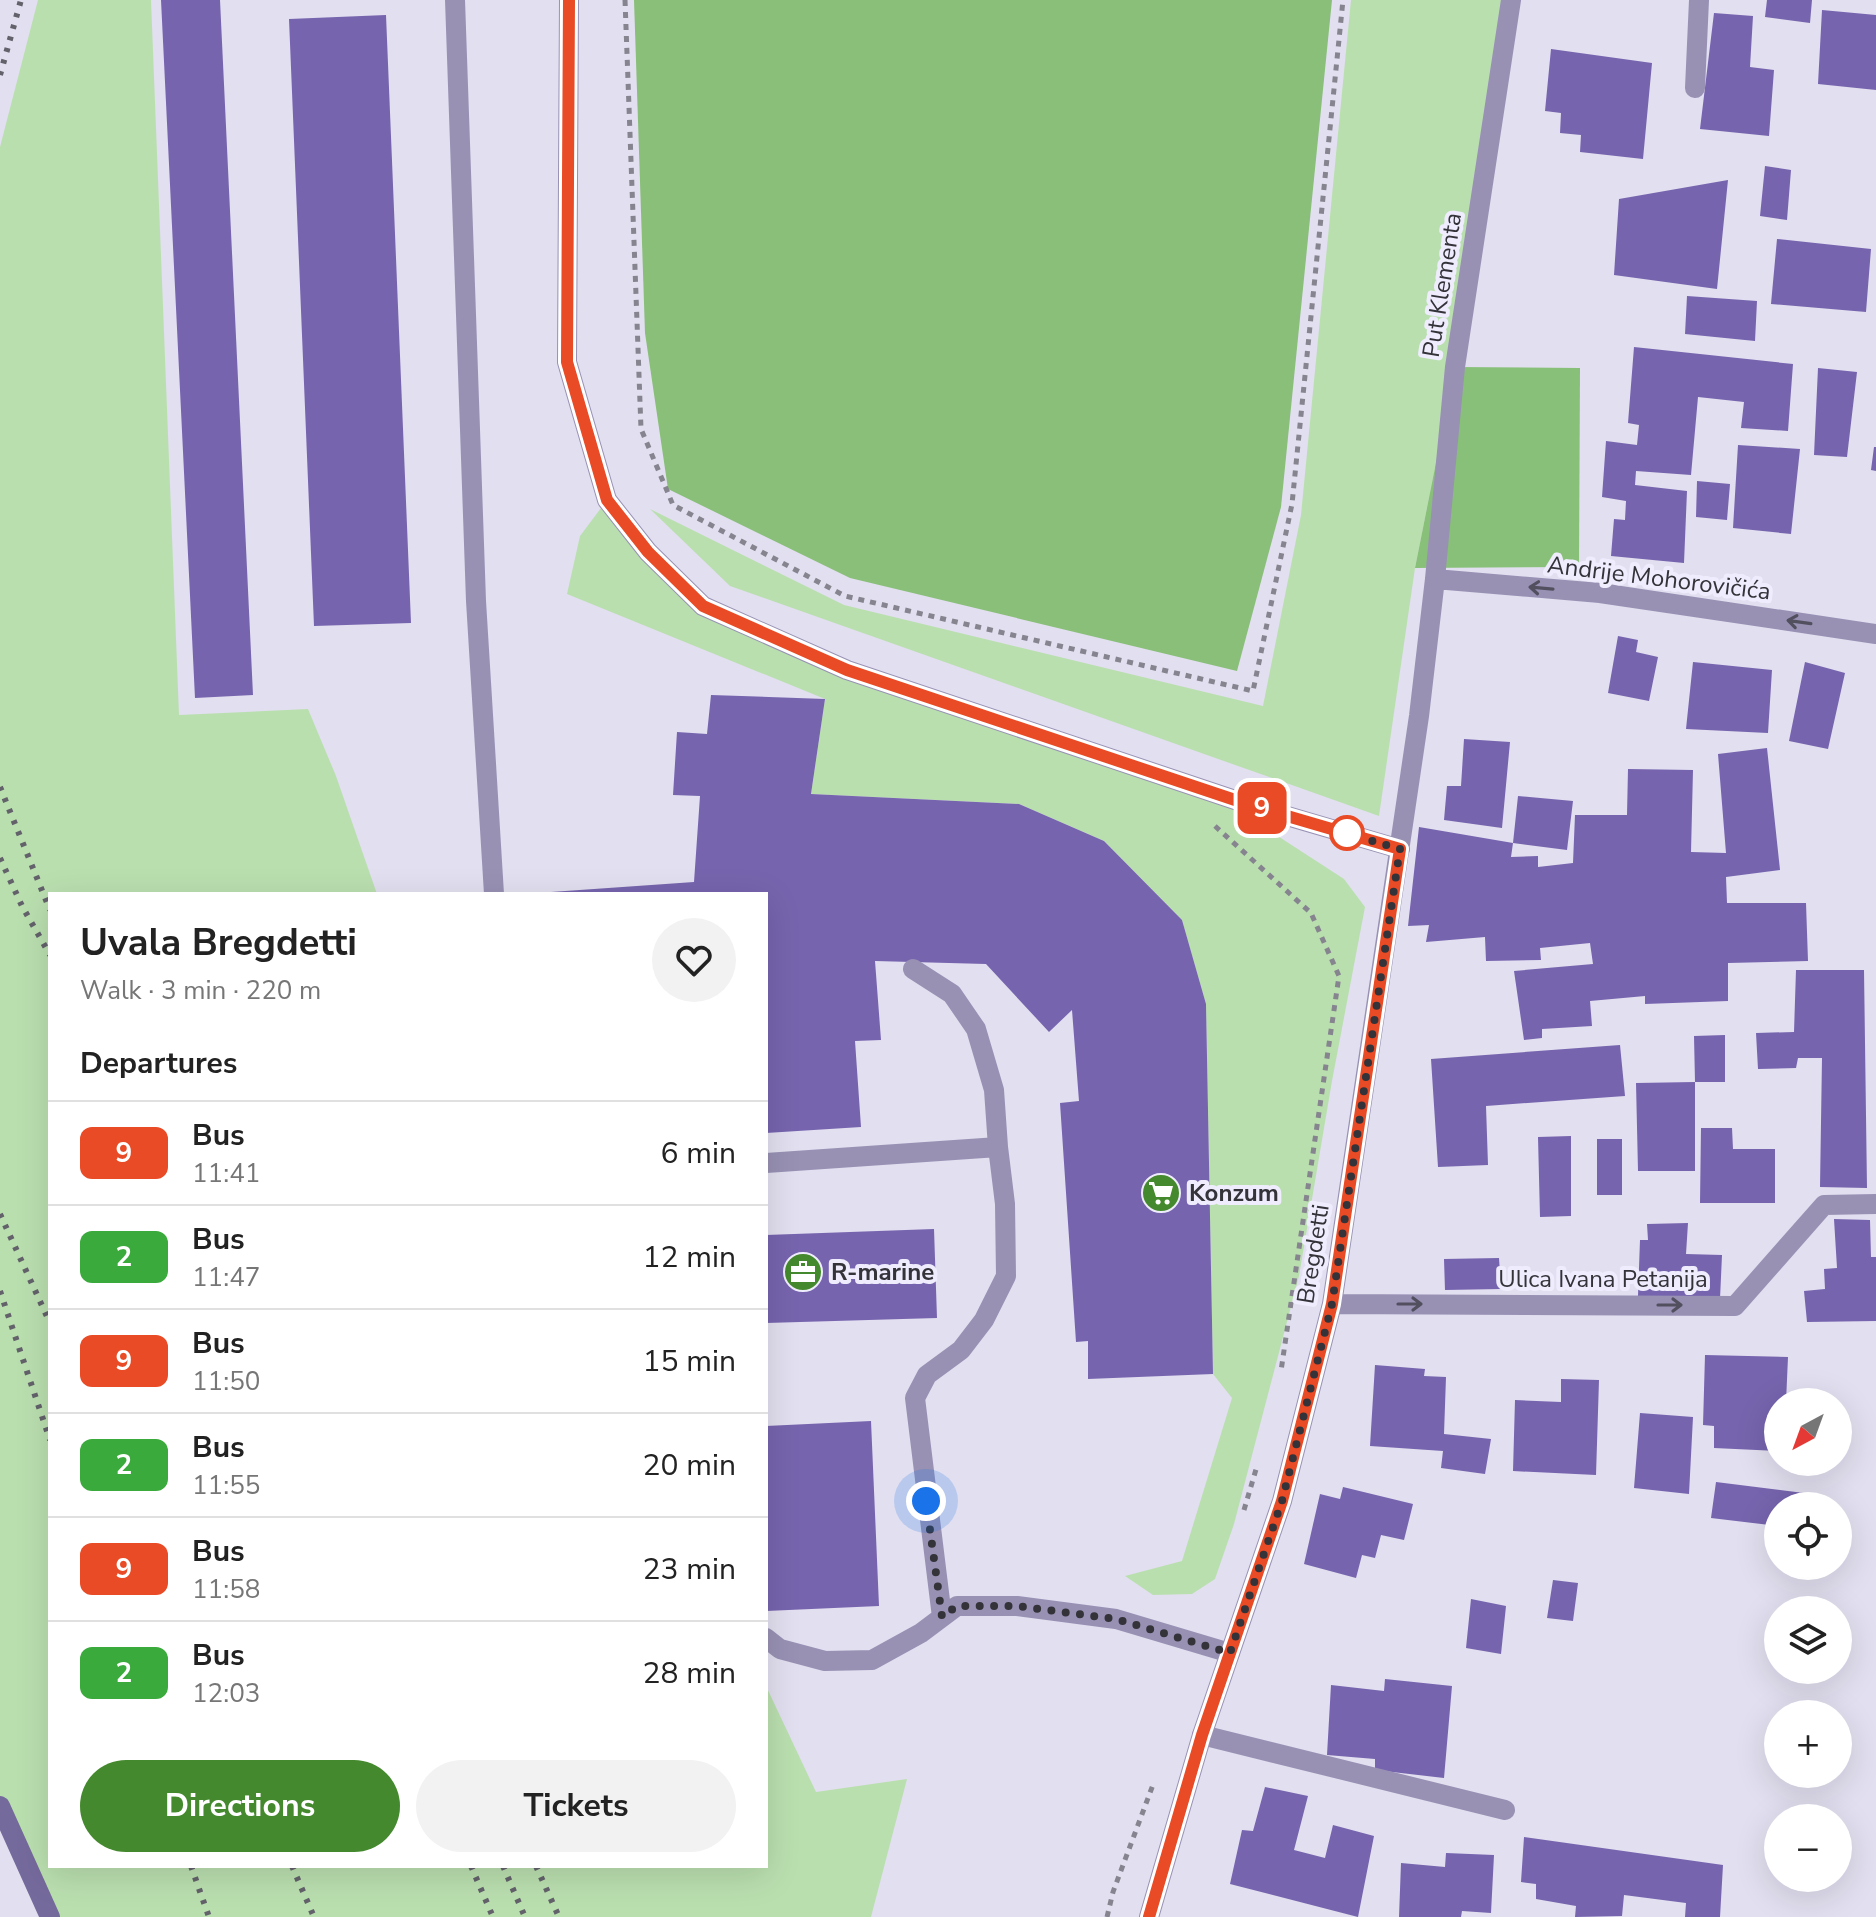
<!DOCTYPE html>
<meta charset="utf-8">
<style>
body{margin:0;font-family:"Nunito Sans",sans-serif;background:#f2f2f2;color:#222;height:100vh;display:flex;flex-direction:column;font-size:30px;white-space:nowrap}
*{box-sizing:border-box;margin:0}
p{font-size:26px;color:#767676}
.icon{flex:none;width:44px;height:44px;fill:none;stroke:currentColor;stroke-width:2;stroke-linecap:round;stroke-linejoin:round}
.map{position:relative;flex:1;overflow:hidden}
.side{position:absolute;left:48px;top:892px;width:720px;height:976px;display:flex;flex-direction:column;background:#fff;border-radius:0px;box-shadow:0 8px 32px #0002}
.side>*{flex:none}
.badge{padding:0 16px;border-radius:12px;font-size:28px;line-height:52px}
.needle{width:52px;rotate:221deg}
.buttons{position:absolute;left:1764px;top:1388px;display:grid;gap:16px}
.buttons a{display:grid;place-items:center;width:88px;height:88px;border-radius:50%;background:#fff;box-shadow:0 8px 32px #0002;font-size:40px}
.you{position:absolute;width:40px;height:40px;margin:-20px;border:6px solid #fff;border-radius:50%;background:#1a73e8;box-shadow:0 0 0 12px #1a73e833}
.map>.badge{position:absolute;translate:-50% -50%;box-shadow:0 0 0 4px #fff}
h2{padding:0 32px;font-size:30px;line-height:72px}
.round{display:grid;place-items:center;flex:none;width:84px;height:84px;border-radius:42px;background:#f2f2f2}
.head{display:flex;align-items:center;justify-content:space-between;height:136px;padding:0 32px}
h1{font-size:38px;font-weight:700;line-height:60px}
.cta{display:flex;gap:16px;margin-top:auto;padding:16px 32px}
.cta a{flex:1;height:92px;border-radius:48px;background:#44892d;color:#fff;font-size:32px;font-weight:700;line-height:92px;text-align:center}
.cta a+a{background:#f2f2f2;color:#222}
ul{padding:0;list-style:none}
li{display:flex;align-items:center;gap:24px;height:104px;padding:0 32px;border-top:2px solid #e0e0e0}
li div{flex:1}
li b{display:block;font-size:30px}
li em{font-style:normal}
li .badge{min-width:88px;font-weight:700;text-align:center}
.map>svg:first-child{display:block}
</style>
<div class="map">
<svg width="1876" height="1917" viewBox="0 0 1876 1917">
<rect width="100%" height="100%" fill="#e2dff0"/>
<path fill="#badfaf" d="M 38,0 L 151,0 L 179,715 L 308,709 L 336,776 L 377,894 L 50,894 L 50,1866 L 766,1866 L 766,1686 L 816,1792 L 907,1779 L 871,1917 L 50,1917 L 0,1806 L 0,147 Z
M 1351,0 L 1511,0 L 1455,367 L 1415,568 L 1379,816 L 730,586 L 650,509 L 844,605 L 1263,706 L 1301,515 Z
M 607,500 L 703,606 L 847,670 L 1207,790 L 1344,879 L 1365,907 L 1332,1081 L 1299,1276 L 1234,1524 L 1215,1579 L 1192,1594 L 1153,1595 L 1125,1576 L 1182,1561 L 1232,1398 L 1213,1374 L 1206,1004 L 1182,920 L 1104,841 L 1019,804 L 811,794 L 825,699 L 567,594 L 580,536 Z"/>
<path fill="#89c079" d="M 1455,367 L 1580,368 L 1579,567 L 1415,568 Z"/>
<path fill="#89bf79" d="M 634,0 L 1332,0 L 1281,507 L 1237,671 L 850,578 L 668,489 L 645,333 Z"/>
<path fill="#7664ae" d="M 161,0 L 220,0 L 253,695 L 195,698 Z
M 1767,0 L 1812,0 L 1810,23 L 1765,17 Z
M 1822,10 L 1876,15 L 1876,90 L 1818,84 Z
M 1714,13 L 1753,16 L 1750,67 L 1774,70 L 1769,136 L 1700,129 Z
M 386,15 L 411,623 L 314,626 L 289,19 Z
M 1551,49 L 1652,63 L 1643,159 L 1580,152 L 1581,135 L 1560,133 L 1561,113 L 1545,111 Z
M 1765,166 L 1791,170 L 1787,220 L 1760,216 Z
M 1728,180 L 1717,289 L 1614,275 L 1619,199 Z
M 1777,239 L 1871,249 L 1866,312 L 1771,304 Z
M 1687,296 L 1757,301 L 1755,341 L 1685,334 Z
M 1634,347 L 1793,364 L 1788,431 L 1741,428 L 1744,402 L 1698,397 L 1691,475 L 1636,471 L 1635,485 L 1687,491 L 1684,563 L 1611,556 L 1614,519 L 1625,520 L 1626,501 L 1602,497 L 1606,441 L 1637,445 L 1639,425 L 1628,423 Z
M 1818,368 L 1857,372 L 1847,457 L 1814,455 Z
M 1738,445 L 1800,449 L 1791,534 L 1733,528 Z
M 1874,447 L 1876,447 L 1876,471 L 1871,470 Z
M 1697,481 L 1730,484 L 1727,520 L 1696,517 Z
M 1618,636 L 1638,640 L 1636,652 L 1658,657 L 1649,701 L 1608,693 Z
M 1693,662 L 1772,670 L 1768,733 L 1686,729 Z
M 1805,662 L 1845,673 L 1828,749 L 1789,741 Z
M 711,695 L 825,699 L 811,794 L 1019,804 L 1104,841 L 1182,920 L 1206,1004 L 1213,1374 L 1088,1379 L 1088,1341 L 1076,1342 L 1060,1103 L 1079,1101 L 1072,1010 L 1049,1032 L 986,964 L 875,961 L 881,1040 L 855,1041 L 861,1127 L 766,1133 L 766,894 L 551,894 L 551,892 L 694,882 L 700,796 L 673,795 L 677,732 L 707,734 Z
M 1464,739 L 1510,742 L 1502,828 L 1444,820 L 1447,786 L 1461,786 Z
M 1767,748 L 1780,870 L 1726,877 L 1727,903 L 1806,903 L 1808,961 L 1728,963 L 1728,1001 L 1645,1004 L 1645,996 L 1590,1001 L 1592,1026 L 1542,1029 L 1542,1038 L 1524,1040 L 1514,971 L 1593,964 L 1590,943 L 1540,948 L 1541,960 L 1486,961 L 1485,937 L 1426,942 L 1429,925 L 1408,926 L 1419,827 L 1513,843 L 1511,857 L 1538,856 L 1538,867 L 1573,863 L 1575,815 L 1627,815 L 1628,769 L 1693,770 L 1691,852 L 1726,853 L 1718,754 Z
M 1518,796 L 1573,801 L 1567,850 L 1513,843 Z
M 1796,970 L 1864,970 L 1867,1188 L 1820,1187 L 1822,1058 L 1798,1058 L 1796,1068 L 1758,1069 L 1756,1033 L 1794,1032 Z
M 1725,1035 L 1725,1082 L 1695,1082 L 1695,1171 L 1638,1171 L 1636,1083 L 1695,1082 L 1694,1036 Z
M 1620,1045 L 1625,1096 L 1486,1106 L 1488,1165 L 1438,1167 L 1431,1059 Z
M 1701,1128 L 1732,1128 L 1733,1149 L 1775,1149 L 1775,1203 L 1700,1203 Z
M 1571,1136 L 1571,1216 L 1540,1217 L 1538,1137 Z
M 1597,1139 L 1622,1139 L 1622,1195 L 1597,1195 Z
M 1834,1219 L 1870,1220 L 1871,1257 L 1876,1257 L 1876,1321 L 1807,1322 L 1804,1291 L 1825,1289 L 1824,1269 L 1837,1268 Z
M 1688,1223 L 1686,1254 L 1722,1255 L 1720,1299 L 1638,1296 L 1640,1240 L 1648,1240 L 1647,1224 Z
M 934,1229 L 937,1318 L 766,1323 L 766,1235 Z
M 1499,1258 L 1501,1289 L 1445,1290 L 1444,1259 Z
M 1705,1355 L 1788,1357 L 1786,1402 L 1778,1402 L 1778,1451 L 1714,1448 L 1714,1426 L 1703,1425 Z
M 1375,1365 L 1425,1369 L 1424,1376 L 1446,1377 L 1444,1434 L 1491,1439 L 1485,1474 L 1441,1468 L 1443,1451 L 1370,1446 Z
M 1561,1379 L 1599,1380 L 1596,1475 L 1513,1471 L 1515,1400 L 1561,1402 Z
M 1640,1413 L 1693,1417 L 1689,1494 L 1634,1488 Z
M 871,1421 L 879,1606 L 766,1611 L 766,1426 Z
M 1716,1482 L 1804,1493 L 1802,1506 L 1778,1506 L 1778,1526 L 1711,1518 Z
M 1343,1487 L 1413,1504 L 1404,1540 L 1381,1535 L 1375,1558 L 1362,1555 L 1356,1578 L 1304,1564 L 1320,1494 L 1340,1499 Z
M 1553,1580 L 1578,1583 L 1573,1621 L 1547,1618 Z
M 1471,1599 L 1506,1606 L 1501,1654 L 1466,1648 Z
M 1385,1679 L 1452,1686 L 1444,1778 L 1375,1770 L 1375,1759 L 1327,1755 L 1331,1685 L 1384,1691 Z
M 1265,1787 L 1308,1796 L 1294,1850 L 1325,1858 L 1333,1825 L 1374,1836 L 1358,1917 L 1230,1884 L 1242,1830 L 1253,1831 Z
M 1524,1837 L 1723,1865 L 1720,1917 L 1685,1917 L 1686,1903 L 1624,1895 L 1622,1916 L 1575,1917 L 1576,1906 L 1536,1899 L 1536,1884 L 1521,1882 Z
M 1446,1853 L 1494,1855 L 1491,1913 L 1462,1911 L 1461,1917 L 1399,1917 L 1401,1863 L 1445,1867 Z"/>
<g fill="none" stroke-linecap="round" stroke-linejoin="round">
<path stroke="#86848f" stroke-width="5" stroke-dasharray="6 6" stroke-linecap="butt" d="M 625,0 L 641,429 L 673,505 L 845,596 L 1253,691 L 1292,504 L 1343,0
M 1215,826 L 1311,913 L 1339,976 L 1281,1371
M 1244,1510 L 1257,1466
M 1107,1917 L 1113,1892 L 1154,1782"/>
<path stroke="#9891b4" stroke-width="20" d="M 455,0 L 476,601 L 494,894
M 1695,88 L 1699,0
M 913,969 L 952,994 L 976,1029 L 994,1090 L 998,1147 L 1005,1204 L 1006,1276 L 984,1320 L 961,1350 L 927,1375 L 915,1398 L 942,1617
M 766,1163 L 998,1147
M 766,1638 L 780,1649 L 825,1661 L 872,1660 L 921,1633 L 957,1606 L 1017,1606 L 1116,1619 L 1230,1653
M 1202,1735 L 1505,1810"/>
<path stroke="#9891b4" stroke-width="20" d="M 569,0 L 567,362 L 607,500 L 648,552 L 703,606 L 847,670 L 1253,806 L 1400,849
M 1435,579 L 1600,593 L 1876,634
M 1332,1304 L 1735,1306 L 1824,1205 L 1876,1204
M 1149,1917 L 1202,1735 L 1282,1501 L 1332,1304 L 1419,716 L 1435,579 L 1455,367 L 1511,0"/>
<path stroke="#756a9c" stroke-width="20" d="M 0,1806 L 50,1917"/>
<path stroke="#63626b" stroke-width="6" stroke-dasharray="4 8" stroke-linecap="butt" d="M 0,75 L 21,0
M 0,787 L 50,910
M 0,858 L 22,906 L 50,955
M 0,1214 L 50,1323
M 0,1291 L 50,1440
M 191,1866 L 209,1917
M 292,1866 L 314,1917
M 471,1866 L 493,1917
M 503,1866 L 525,1917
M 536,1866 L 559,1917"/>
</g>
<defs><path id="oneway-shaft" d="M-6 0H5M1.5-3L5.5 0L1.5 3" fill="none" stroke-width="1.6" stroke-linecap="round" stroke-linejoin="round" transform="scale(2)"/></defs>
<g stroke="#524f5f">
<use href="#oneway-shaft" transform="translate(1541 588) rotate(-175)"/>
<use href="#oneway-shaft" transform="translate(1799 622) rotate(-172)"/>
<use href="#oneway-shaft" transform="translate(1410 1304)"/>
<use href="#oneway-shaft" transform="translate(1670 1305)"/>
</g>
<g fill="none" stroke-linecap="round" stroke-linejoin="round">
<g stroke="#fff" stroke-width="18">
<path id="line" d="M 569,0 L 567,362 L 607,500 L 648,552 L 703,606 L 847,670 L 1253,806 L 1400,849 L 1332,1304 L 1282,1501 L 1202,1735 L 1149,1917"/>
</g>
<use href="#line" stroke="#e84b25" stroke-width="12"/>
<path stroke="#34333a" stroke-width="8" stroke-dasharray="0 14.4" d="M 926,1501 L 942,1617 L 957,1606 L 1017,1606 L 1116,1619 L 1230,1653 L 1282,1501 L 1332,1304 L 1400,849 L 1337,831 L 1347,833"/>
</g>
<defs>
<g id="supermarket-disc" transform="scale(2)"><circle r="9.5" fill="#44892d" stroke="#efedfd"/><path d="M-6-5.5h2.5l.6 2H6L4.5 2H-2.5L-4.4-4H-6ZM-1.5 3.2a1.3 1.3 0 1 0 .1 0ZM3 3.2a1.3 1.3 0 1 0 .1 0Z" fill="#fff"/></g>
<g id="office-disc" transform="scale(2)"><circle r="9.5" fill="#44892d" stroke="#efedfd"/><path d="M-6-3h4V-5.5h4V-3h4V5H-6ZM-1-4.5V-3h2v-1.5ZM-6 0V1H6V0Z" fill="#fff"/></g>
</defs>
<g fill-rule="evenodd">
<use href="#supermarket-disc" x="1161" y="1193"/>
<use href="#office-disc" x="803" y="1272"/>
</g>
<circle fill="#fff" stroke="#e84b25" stroke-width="4" cx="1347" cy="833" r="16"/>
<g text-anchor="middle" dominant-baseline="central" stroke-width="8" stroke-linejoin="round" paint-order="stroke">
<g font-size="24" fill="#34333a" stroke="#efedfd">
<text transform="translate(1442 285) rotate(-81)">Put Klementa</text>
<text transform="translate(1659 578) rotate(7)">Andrije Mohorovičića</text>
<text transform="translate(1313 1254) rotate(-81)">Bregdetti</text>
<text x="1603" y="1279">Ulica Ivana Petanija</text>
</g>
<g font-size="24" font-weight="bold" fill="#34333a" stroke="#efedfd" text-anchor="start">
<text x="1189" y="1193">Konzum</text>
<text x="831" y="1272">R-marine</text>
</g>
</g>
</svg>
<div class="buttons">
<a><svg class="needle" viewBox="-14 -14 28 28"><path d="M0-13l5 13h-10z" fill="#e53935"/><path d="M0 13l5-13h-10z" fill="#767676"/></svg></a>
<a><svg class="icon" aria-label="locate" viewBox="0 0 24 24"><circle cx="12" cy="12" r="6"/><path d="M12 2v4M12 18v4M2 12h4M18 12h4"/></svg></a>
<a><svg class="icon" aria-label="layers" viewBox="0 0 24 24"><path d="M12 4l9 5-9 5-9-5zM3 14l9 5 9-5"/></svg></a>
<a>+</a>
<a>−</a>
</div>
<div class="you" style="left:926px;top:1501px"></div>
<b class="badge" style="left:1262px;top:808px;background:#e84b25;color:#fff">9</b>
<section class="side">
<div class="head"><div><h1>Uvala Bregdetti</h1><p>Walk · 3 min · 220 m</p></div><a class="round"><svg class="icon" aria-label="heart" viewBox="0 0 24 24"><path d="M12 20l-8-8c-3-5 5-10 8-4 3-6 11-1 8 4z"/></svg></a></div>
<h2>Departures</h2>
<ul>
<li><span class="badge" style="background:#e84b25;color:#fff">9</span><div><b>Bus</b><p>11:41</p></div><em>6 min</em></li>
<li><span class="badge" style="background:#3aaa3c;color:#fff">2</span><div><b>Bus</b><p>11:47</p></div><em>12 min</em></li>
<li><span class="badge" style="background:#e84b25;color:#fff">9</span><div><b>Bus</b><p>11:50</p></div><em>15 min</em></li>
<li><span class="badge" style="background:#3aaa3c;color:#fff">2</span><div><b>Bus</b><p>11:55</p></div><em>20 min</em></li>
<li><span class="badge" style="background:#e84b25;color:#fff">9</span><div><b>Bus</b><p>11:58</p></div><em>23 min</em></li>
<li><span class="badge" style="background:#3aaa3c;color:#fff">2</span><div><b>Bus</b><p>12:03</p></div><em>28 min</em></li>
</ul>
<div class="cta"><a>Directions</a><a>Tickets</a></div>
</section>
</div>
